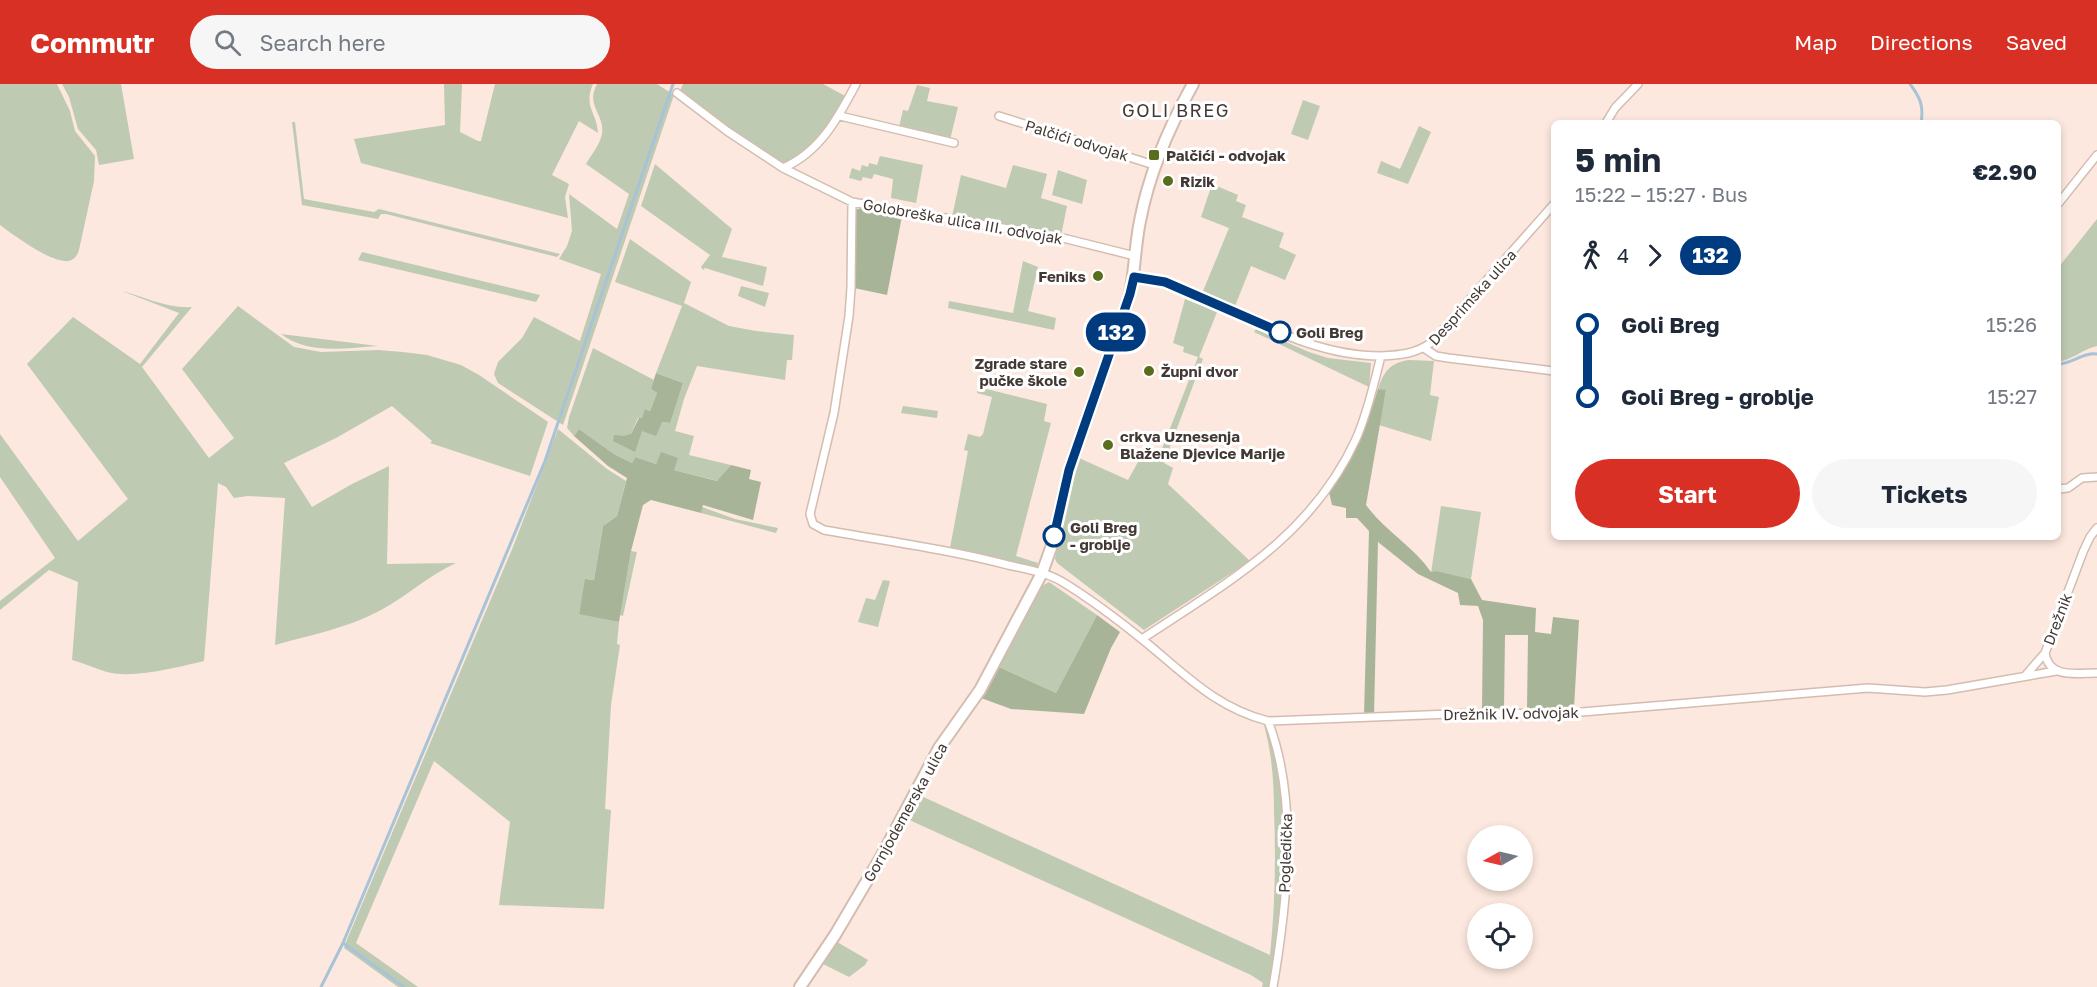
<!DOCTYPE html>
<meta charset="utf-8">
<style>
body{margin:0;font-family:"Golos Text",sans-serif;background:#f6f6f7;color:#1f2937;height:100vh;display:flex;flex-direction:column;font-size:22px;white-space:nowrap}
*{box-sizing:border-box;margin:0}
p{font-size:20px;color:#747a83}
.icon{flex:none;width:33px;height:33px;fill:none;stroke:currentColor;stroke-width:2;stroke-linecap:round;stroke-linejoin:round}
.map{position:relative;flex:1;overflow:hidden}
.side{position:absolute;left:1551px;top:36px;width:510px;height:420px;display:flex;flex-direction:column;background:#fff;border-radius:9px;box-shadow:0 3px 9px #0003}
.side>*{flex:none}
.badge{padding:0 12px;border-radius:20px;font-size:21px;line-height:39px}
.needle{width:39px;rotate:262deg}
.controls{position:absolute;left:1467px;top:741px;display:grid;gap:12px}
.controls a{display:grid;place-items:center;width:66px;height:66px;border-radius:50%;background:#fff;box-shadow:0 3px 9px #0003;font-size:30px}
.map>.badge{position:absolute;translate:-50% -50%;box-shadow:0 0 0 3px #fff}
.legs{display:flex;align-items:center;gap:9px;height:66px;padding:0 24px;font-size:20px}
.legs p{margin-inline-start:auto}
.summary{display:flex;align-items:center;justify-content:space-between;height:102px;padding:0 24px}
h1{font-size:33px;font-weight:700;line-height:45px}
.primary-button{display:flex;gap:12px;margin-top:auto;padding:12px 24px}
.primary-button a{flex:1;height:69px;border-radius:36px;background:#d93025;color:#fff;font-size:24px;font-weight:700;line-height:69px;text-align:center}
.primary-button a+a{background:#f6f6f7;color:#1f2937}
ul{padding:0 24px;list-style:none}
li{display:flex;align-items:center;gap:21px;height:72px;font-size:22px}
li i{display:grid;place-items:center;width:9px;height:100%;margin:0 8px;background:currentColor}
li i::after{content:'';width:15px;height:15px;margin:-8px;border:4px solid;border-radius:50%;background:#fff}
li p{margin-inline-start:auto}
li:first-child i{background:linear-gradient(#0000 50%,currentColor 0)}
li:last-child i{background:linear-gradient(currentColor 50%,#0000 0)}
header{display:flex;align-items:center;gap:36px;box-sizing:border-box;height:84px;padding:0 30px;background:#d93025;color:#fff}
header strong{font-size:28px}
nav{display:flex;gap:33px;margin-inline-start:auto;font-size:21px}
.search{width:420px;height:54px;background:#f6f6f7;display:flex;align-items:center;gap:15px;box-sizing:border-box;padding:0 21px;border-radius:33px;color:#747a83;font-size:22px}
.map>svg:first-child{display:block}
</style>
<header>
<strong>Commutr</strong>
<div class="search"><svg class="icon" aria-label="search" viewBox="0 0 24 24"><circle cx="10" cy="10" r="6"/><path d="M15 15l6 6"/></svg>Search here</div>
<nav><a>Map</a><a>Directions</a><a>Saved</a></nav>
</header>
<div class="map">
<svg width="2097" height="903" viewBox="0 0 2097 903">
<rect width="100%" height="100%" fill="#fce8de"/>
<path fill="#bfcab3" d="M 0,0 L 57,0 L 70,27 L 75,47 L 95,72 L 94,97 L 79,166 C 77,173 72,178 65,177 C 47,176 15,152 0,141 Z
M 62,0 L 121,0 L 134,75 L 99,81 L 96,66 L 78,45 L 69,13 Z
M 444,0 L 462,0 L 460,48 L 478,57 L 481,57 L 495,0 L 593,0 C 583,23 597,28 598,49 L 579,37 L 552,91 L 569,100 L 565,113 L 568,134 L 361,79 L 354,55 L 445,41 Z
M 597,0 L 657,0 L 674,11 L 563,341 L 498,299 L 494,290 L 498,278 L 522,254 L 534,233 L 580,257 L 601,190 L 559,175 L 567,162 L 572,147 L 569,110 L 617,145 L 629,110 L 586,80 C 591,71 600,61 602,50 C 605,30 585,22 597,0 Z
M 683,0 L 823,0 L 847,13 C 830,43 814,62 785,80 L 728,44 L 680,7 Z
M 917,1 L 930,4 L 927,17 L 958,23 L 950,56 L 899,43 L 903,26 L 908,27 Z
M 1303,16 L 1320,22 L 1308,56 L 1291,50 Z
M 292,38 L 295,38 L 304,115 L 374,128 L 379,125 L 560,170 L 557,173 L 386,130 L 381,130 L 378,135 L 302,121 Z
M 1419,42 L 1431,48 L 1408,100 L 1377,89 L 1381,77 L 1400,85 Z
M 880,72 L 923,81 L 916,119 L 891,114 L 893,95 L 874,90 L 872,95 L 863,93 L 861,97 L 849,94 L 852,84 L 860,87 L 862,81 L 868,83 L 869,79 L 877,81 Z
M 655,80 L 732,145 L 722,173 L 767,183 L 763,202 L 705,184 L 703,186 L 701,183 L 710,171 L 641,122 Z
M 1013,81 L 1047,90 L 1041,114 L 1067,122 L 1061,152 L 952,133 L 961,91 L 1006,104 Z
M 1058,86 L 1087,96 L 1082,120 L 1052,111 Z
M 1212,100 L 1238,111 L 1236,117 L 1246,121 L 1242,133 L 1284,149 L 1279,163 L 1296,171 L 1285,196 L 1251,182 L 1235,222 L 1203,207 L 1229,144 L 1201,133 Z
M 2097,135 L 2097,262 C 2083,265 2072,276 2058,278 L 2058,184 Z
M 630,155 L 691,198 L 684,219 L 729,242 L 756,247 L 794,251 L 792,276 L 787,276 L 785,296 L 697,282 L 684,315 L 675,347 L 694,352 L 689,371 L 731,381 L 718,397 L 674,386 L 661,369 L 656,380 L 635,373 L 632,379 L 614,370 L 579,345 L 574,352 L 567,344 L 569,333 L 593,264 L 654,296 L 651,305 L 657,309 L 650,327 L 646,325 L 642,334 L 638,334 L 631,350 L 613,357 L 662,338 L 669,339 L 683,299 L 656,289 L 682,222 L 615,198 Z
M 362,168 L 540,211 L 536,218 L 358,176 Z
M 1023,177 L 1038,183 L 1028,227 L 1056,234 L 1054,246 L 948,224 L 949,217 L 1013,229 Z
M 741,202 L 769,209 L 765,223 L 738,212 Z
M 122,207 C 144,213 169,225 192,223 L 142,283 L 209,374 L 234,354 L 182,285 L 238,222 L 294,263 L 321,268 L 378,266 L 403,268 L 427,271 L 461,281 L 479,291 L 548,338 L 530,392 L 430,359 L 432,357 L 392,322 L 336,354 L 284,379 L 312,423 L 352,400 L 389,382 L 387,480 L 456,479 C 429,491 407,512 381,526 C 348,544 311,551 275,561 L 285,414 L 248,412 L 234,414 L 226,403 L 218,399 L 204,577 C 178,583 134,595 107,588 C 96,585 84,579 72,576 L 78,498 L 49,486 L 0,526 L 0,517 L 55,474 L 0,393 L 0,350 L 78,457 L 128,415 L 27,280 L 73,233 L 140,280 L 179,229 Z
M 1185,215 L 1217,228 L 1199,273 L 1203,275 L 1164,379 L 1173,384 L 1168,400 L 1250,477 L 1144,546 L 1057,479 L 1055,475 L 1079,374 L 1128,396 L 1144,367 L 1158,375 L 1198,273 L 1183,268 L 1184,263 L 1173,259 Z
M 1256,245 L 1309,268 L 1328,274 L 1371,279 L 1369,303 L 1254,248 Z
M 281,250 L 378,262 C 346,264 308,271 281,250 Z
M 1409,276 L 1434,277 L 1430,311 L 1439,313 L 1431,357 L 1379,341 L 1386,307 L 1378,305 C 1384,287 1390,279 1409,276 Z
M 978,303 L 1047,320 L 1044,337 L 1051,339 L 1016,472 L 1038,479 L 1036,485 L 950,464 L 968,367 L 964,366 L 968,350 L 980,353 L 983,350 L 992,313 L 977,309 Z
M 903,322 L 938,327 L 937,334 L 901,329 Z
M 558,345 L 607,385 L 626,397 L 617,432 L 603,442 L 594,496 L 586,495 L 579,529 L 619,538 L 617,560 L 620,561 L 611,621 L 605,725 L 611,726 L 604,825 L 499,821 L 510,738 L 434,677 L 356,859 L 418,903 L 398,903 L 344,864 L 346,858 L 513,463 Z
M 1441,422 L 1481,428 L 1471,495 L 1437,487 L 1431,489 Z
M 702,423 L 735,435 L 778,444 L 776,449 L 701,429 Z
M 631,467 L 637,468 L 623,532 L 620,531 Z
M 883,496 L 890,497 L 878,543 L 858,538 L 866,514 L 875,516 Z
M 1049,498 L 1097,531 L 1056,609 L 999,583 L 1042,502 Z
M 1264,641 C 1298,696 1281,840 1269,903 L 1262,903 L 1263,899 L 1251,891 L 907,735 L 919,711 L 1270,871 C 1275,823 1276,776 1274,728 C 1274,699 1272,670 1264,641 Z
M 837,858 L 868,876 L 865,881 L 849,893 L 823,880 Z"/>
<path fill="#a8b498" d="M 864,123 L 902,132 L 887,211 L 854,204 L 855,131 L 855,126 Z
M 656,289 L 683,299 L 670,339 L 662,338 L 656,352 L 642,347 L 635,368 L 613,357 L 614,351 L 624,352 L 631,350 L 639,334 L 642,334 L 645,325 L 650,327 L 657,309 L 651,305 Z
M 1378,305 L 1386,306 L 1366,421 C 1385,447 1413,462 1431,488 L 1437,487 L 1471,495 L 1482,516 L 1536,524 L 1535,548 L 1551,550 L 1553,533 L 1579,536 L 1574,624 L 1527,624 L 1528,551 L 1505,551 L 1504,624 L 1482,624 L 1483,536 L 1478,522 L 1460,521 L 1458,509 L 1418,490 L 1378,458 L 1374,631 L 1364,631 L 1369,447 L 1357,434 L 1346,434 L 1346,424 L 1332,421 L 1329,408 C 1351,375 1367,342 1378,305 Z
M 579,345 L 614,370 L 632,379 L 635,373 L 656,380 L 661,368 L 678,374 L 674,386 L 717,397 L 731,381 L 751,386 L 749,395 L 761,398 L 753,436 L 703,421 L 701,429 L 651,416 L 643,421 L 631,467 L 619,538 L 579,530 L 585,495 L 594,496 L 603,442 L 617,432 L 627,394 L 608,382 L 574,352 Z
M 1097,531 L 1120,548 L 1111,564 L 1084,630 L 1011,625 L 981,614 L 999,583 L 1056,609 Z"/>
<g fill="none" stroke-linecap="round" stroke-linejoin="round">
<path stroke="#a8c3d7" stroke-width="3" d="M 1910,0 C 1920,13 1924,22 1921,39
M 2058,280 C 2072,280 2083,268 2097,270
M 343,859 L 404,903
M 321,903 L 343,859 L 545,377 L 673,0"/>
<g stroke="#d4bcb0" stroke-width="10">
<path id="street" d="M 677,9 L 727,47 L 783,84 L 852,118 L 1067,155 L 1135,172
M 840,32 L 954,59
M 999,32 L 1154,81
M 1606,39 L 1615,24 L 1638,0
M 783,84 C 820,68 838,34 856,0
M 852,118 L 851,204 L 849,232 L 834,329 L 810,430 L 813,440 L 824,446 C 886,457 947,465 1008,481 C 1026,485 1045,488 1061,497 C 1089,514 1117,535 1143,556 C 1184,589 1214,623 1268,637 L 1477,629 L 1558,630 L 1868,604 L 1925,608 L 1947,606 L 2056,587
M 2058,120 L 2097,71
M 1134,193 C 1161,196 1183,206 1207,216 C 1263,241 1318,272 1381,272 C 1400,271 1416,270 1432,258 L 1554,120
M 1424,264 L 1436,272 L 1448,274 L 1554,287
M 2058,405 L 2068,404 L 2082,394 L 2097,393
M 2097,444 L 2090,453 L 2083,468 L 2045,569 C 2049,595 2076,589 2097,589
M 1142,555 C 1228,498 1311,453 1356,355 C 1368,328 1374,299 1381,272
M 2025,592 L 2045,569
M 1268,637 C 1299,716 1287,821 1273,903"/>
</g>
<g stroke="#d4bcb0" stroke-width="14">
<path id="secondary" d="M 800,903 L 835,851 L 881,773 L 939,664 L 980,606 L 1042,489 L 1052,461 L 1069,386 L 1130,210 C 1135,186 1135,161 1140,137 C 1149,89 1169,43 1193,0"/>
</g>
<use href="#street" stroke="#fff" stroke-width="7"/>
<use href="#secondary" stroke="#fff" stroke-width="10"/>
</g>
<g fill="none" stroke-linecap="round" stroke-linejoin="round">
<g stroke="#fff" stroke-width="14">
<path id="line-1" d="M 1054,452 L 1069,386 L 1130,210 L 1134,193 L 1165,198 L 1280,248"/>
</g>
<use href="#line-1" stroke="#003b80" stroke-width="9"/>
</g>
<g fill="#586e1d" stroke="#fff" stroke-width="2">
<rect x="1148" y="65" width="12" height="12" rx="3"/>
<circle cx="1168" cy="97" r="6"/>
<circle cx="1098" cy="192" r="6"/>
<circle cx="1149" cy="287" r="6"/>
<circle cx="1079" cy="288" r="6"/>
<circle cx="1108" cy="361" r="6"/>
</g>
<g fill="#fff" stroke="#003b80" stroke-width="3">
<circle cx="1280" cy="248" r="10"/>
<circle cx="1054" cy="452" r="10"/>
</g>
<g text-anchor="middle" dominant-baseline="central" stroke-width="6" stroke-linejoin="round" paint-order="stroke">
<g font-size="15" fill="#433934" stroke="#fff">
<text transform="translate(1077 56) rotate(17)">Palčići odvojak</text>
<text transform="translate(963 137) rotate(10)">Golobreška ulica III. odvojak</text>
<text transform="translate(1472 213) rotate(-48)">Desprimska ulica</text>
<text transform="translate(2057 535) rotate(-69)">Drežnik</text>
<text transform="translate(1511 629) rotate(-1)">Drežnik IV. odvojak</text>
<text transform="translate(905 728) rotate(-61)">Gornjodemerska ulica</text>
<text transform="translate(1285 769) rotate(-88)">Pogledička</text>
</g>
<g font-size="15" font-weight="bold" fill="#433934" stroke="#fff" text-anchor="start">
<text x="1166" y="71">Palčići - odvojak</text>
<text x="1180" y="97">Rizik</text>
<text x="1086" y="192" text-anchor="end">Feniks</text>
<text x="1067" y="279" text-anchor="end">Zgrade stare<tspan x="1067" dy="17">pučke škole</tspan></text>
<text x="1161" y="287">Župni dvor</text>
<text x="1120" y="352">crkva Uznesenja<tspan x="1120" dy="17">Blažene Djevice Marije</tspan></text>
</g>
<g font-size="15" font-weight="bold" fill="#433934" stroke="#fff" text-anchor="start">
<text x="1296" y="248">Goli Breg</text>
<text x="1070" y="443">Goli Breg<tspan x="1070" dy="17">- groblje</tspan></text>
</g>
<g font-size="18" letter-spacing="1.5" fill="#433934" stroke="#fff">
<text x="1176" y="26">GOLI BREG</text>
</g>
</g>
</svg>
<div class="controls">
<a><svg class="needle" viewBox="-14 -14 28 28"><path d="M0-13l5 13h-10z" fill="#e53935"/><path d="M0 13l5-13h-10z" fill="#747a83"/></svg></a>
<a><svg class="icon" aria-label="locate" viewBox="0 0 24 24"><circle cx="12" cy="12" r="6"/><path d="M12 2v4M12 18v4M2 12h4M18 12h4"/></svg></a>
</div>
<b class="badge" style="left:1116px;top:248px;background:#003b80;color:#fff">132</b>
<section class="side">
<div class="summary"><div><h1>5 min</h1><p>15:22 – 15:27 · Bus</p></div><b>€2.90</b></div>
<div class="legs"><svg class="icon" aria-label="walk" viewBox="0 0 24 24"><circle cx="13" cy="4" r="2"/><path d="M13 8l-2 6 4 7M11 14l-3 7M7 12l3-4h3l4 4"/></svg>4<svg class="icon" aria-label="forward" viewBox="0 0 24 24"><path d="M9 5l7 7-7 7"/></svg><b class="badge" style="background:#003b80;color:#fff">132</b></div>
<ul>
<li><i style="color:#003b80"></i><b>Goli Breg</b><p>15:26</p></li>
<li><i style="color:#003b80"></i><b>Goli Breg - groblje</b><p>15:27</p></li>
</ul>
<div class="primary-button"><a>Start</a><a>Tickets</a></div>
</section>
</div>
